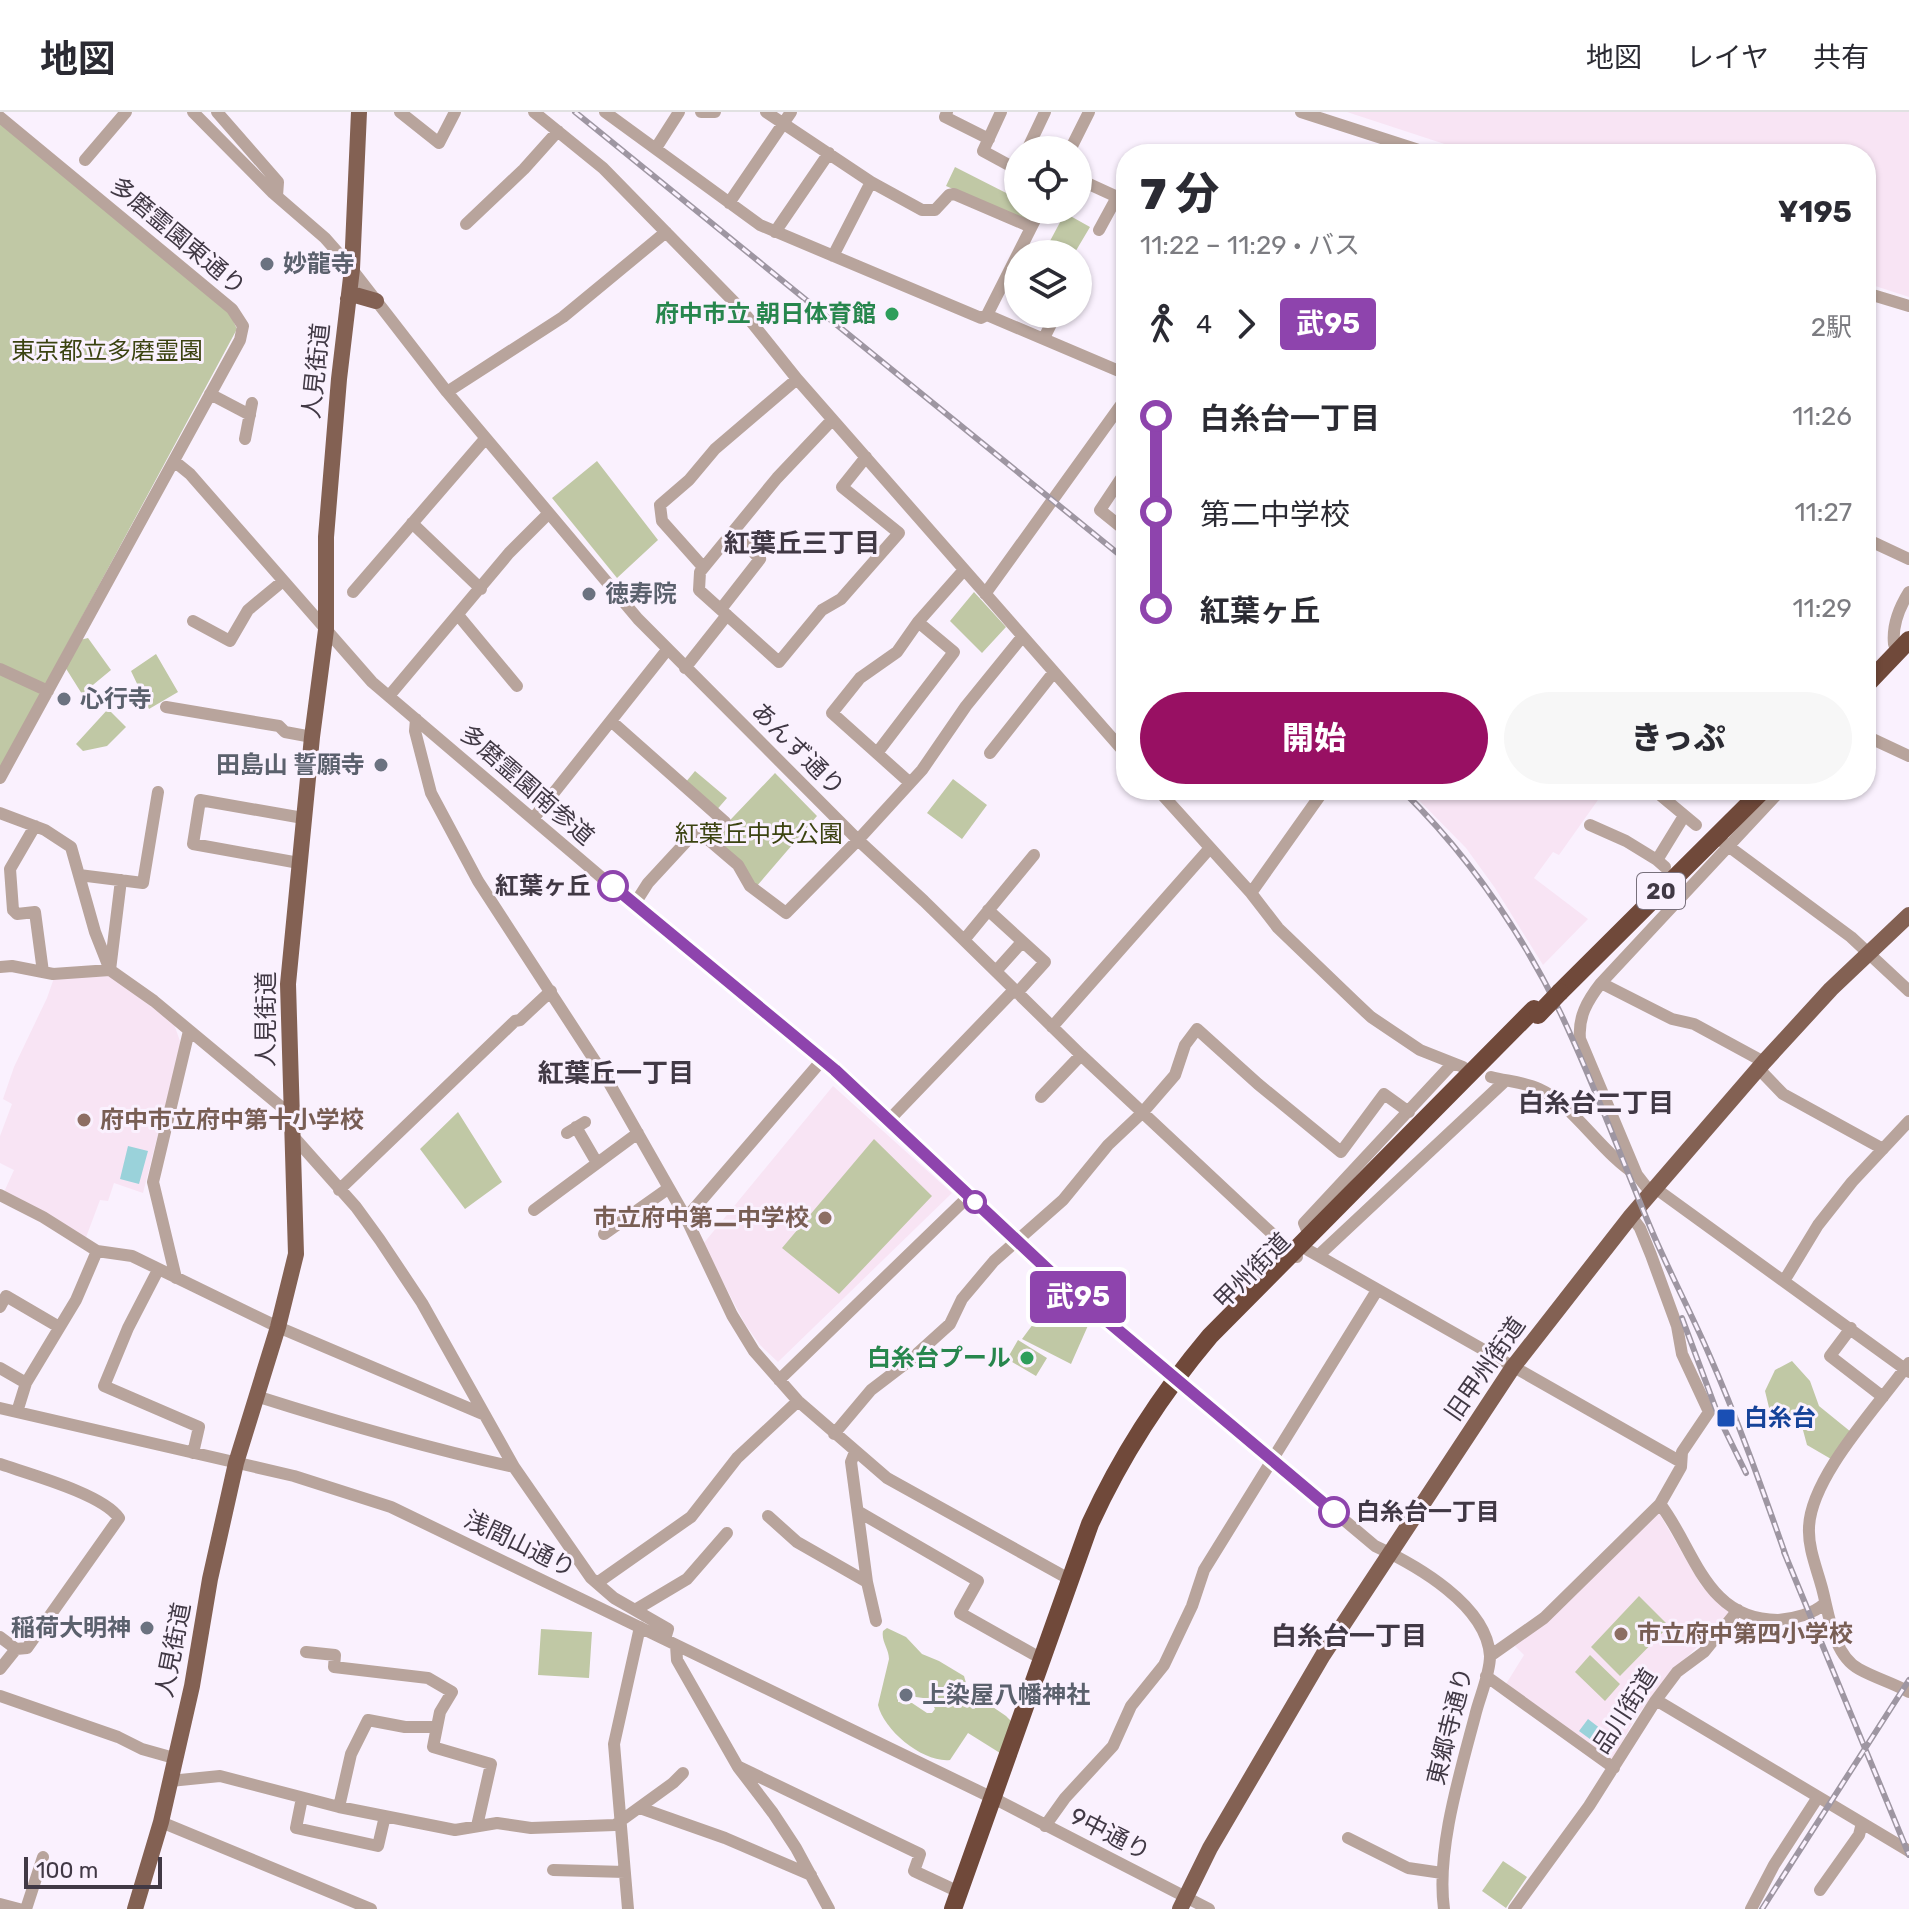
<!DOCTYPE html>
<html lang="ja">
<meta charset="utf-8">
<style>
body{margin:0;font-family:Rubik,"Noto Sans JP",sans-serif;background:#f7f7f7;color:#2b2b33;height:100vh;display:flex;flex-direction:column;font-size:30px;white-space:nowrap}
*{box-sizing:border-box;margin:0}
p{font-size:26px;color:#7c7c81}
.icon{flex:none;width:44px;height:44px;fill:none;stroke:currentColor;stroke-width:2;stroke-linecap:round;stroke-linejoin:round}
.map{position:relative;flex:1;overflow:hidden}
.sheet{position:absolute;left:1116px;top:32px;width:760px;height:656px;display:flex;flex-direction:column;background:#fff;border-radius:32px;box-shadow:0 2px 6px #0004}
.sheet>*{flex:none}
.badge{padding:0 16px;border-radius:6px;font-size:28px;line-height:52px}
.buttons{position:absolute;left:1004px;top:24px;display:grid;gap:16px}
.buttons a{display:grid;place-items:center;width:88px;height:88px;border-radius:50%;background:#fff;box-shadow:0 2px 6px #0004;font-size:40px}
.scale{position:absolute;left:24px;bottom:20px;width:138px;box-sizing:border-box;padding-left:8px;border:4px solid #413945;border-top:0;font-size:22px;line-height:28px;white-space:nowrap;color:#413945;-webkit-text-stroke:6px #faf1fe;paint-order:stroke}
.map>.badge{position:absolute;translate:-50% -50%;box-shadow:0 0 0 4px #fff}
.legs{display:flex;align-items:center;gap:12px;height:88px;padding:0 24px;font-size:26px}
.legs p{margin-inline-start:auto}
.overview{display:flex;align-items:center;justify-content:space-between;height:136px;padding:0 24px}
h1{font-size:44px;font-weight:800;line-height:60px}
.cta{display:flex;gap:16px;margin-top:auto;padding:16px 24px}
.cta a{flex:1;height:92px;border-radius:48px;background:#981063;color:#fff;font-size:32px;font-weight:800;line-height:92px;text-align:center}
.cta a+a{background:#f7f7f7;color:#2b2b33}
ul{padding:0 24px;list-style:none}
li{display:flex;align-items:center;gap:28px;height:96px;font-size:30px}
li i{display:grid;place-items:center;width:12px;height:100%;margin:0 10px;background:currentColor}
li i::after{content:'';width:20px;height:20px;margin:-10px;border:6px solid;border-radius:50%;background:#fff}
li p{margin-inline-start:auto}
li:first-child i{background:linear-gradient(#0000 50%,currentColor 0)}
li:last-child i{background:linear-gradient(currentColor 50%,#0000 0)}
header{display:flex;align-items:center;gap:48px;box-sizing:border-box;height:112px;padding:0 40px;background:#fff;border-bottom:2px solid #e1e1e2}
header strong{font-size:38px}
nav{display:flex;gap:44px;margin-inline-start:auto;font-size:28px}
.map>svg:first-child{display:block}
</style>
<header>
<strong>地図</strong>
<nav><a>地図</a><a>レイヤ</a><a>共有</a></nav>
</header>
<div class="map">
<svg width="1909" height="1797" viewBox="0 0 1909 1797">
<rect width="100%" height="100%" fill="#faf1fe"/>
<path fill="#f8e4f4" d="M 1347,0 L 1909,0 L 1909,185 L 1866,171 L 1866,42 L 1475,42 Z
M 1409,678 L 1605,678 L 1559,743 L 1553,740 L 1534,766 L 1588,807 L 1543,853 L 1495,776 L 1466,736 Z
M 111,864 L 174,912 L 181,932 L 143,1081 L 114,1071 L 108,1089 L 100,1088 L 85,1128 L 4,1080 L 14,1058 L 0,1051 L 0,1024 L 12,992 L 3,987 L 14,955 L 47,886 L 54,866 Z
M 833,974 L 952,1081 L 778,1250 L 760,1233 L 745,1212 L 703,1132 Z
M 1659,1401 L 1701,1473 L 1731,1501 L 1669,1563 L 1636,1605 L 1612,1648 L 1506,1572 L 1524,1543 L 1515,1534 L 1548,1509 Z"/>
<path fill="#c0c8a5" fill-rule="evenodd" d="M 0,10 L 229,200 L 237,217 L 0,657 Z
M 955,55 L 1018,87 L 1018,98 L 1038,98 L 1031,111 L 946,74 Z
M 1065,101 L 1090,115 L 1074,142 L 1043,142 Z
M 597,349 L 658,428 L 617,466 L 552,386 Z
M 974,480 L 1006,515 L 982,541 L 950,509 Z
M 88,526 L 111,558 L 82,582 L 65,555 L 80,528 Z
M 156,542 L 178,580 L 149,597 L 131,559 Z
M 108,597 L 126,615 L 107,634 L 83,639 L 76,632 Z
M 695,659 L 727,686 L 714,701 L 685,671 Z
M 775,661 L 817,704 L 756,775 L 714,725 Z
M 953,667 L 987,693 L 962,727 L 927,701 Z
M 458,1000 L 502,1070 L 465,1097 L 420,1037 Z
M 874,1027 L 932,1084 L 839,1182 L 782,1136 Z
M 1056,1181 L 1090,1209 L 1071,1252 L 1022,1227 Z
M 1018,1228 L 1047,1246 L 1036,1264 L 1007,1247 Z
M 1792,1249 L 1810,1269 L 1819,1294 L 1851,1320 L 1831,1347 L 1807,1333 L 1800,1307 L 1773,1312 L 1765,1279 L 1775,1258 Z
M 1639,1484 L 1669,1514 L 1620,1564 L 1591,1535 Z
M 887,1516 L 906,1525 L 922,1542 L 939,1549 L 964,1564 L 968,1578 L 1006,1604 L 1011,1609 L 1000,1641 L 968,1621 L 950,1648 C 924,1651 884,1619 878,1593 L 889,1547 C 889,1537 881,1529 883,1519 ZM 958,1567 L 969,1583 L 960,1589 L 946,1579 L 947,1573 ZM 905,1576 L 916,1585 L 930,1587 L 935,1597 L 932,1601 L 927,1601 L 912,1591 L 898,1590 L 898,1583 Z
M 541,1517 L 592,1520 L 589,1566 L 538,1563 Z
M 1590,1543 L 1620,1572 L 1605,1589 L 1575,1560 Z
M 1503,1749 L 1527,1765 L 1506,1796 L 1482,1779 Z"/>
<path fill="#9ad2da" d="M 128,1034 L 148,1039 L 139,1072 L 120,1067 Z
M 1588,1607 L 1614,1627 L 1606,1639 L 1579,1619 Z"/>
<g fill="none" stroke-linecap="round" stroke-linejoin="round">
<path stroke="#b8a49c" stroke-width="12" d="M 193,0 L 273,81 L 325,126 L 347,151 L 447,280 L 638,507 L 858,728 L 924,789 L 1081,943 L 1297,1145
M 217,0 L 278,70 L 277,84
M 400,0 L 439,31 L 455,0
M 534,0 L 603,56 L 741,197 L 797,267 L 1126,642
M 605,0 L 760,113 L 981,206 L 987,203 L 1126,262
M 701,0 L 715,0
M 766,0 L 871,70 L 922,98 L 935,98 L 949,83 L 954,82 L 1031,115
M 947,0 L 945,5 L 989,27
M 1001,0 L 983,39 L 1018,58
M 1301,0 L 1431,42
M 0,5 L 232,197 L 243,214 L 240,228 L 0,666
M 656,36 L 679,0
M 1027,38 L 1045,0
M 1070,38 L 1089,0
M 85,48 L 126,0
M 1078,67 L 1126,89
M 729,91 L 791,0
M 466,112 L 524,57 L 558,19
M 1099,118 L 1117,85
M 775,120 L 829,41
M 833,144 L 871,70
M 1866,181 L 1909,194
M 987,203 L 1040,98
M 1044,226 L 1056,202
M 447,280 L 563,205 L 666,120
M 210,282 L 250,303
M 832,308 L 777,366 L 700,460 L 699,478 L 779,550 L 822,498 L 841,487 L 899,421 L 842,375 L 866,345
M 245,327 L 252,291
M 174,349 L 190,362 L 372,570 L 634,793 L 835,958 L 1061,1170 L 1375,1434 C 1416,1453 1487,1493 1490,1544 C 1490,1563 1479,1586 1475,1604 C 1460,1661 1436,1739 1444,1797
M 1126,359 L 1100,398 L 1126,419
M 412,411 L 481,477
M 1866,427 L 1909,447
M 703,455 L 662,409 L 660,393 L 689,368 L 715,337 L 797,267
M 353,480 L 485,327
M 985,482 L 1126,286
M 721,497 L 760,447 L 734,420
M 458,503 L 517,574
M 193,509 L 230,529 L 248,498 L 283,469
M 1894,532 C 1892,513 1899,496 1909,480
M 685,556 L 727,503
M 0,557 L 48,579
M 389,584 L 509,441 L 548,402
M 166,595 L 279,614 L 285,620 L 312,625
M 416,607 L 415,619 L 431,681 L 478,769 L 608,969 L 686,1106 L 732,1203 L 754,1239 L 798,1289 L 887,1366 L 1069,1467
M 611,609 L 725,710 L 709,728
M 1866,624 L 1909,644
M 877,641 L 954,540 L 918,510
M 990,641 L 1054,560
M 909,670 L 832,601 L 860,566 L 897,540 L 918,510 L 963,459
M 1158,678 L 1251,781 L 1278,816 L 1354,889 L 1371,905 L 1420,938 L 1463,955
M 1654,678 L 1696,713
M 0,701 L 45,718 L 71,735 L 95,820 L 110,858 L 154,889 L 291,1003
M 533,707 L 667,538
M 1590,713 L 1626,729 L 1657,748
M 35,714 L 10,757 L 13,798 L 17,802 L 35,800 L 43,860
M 1724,731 L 1851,825 L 1909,879
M 299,751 L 193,732 L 200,688 L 303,706
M 1665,755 L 1657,748 L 1684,704
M 79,763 L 143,771 L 158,680
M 1251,781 L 1324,678
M 634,793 L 648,771 L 697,718 L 738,753 L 750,774 L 786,801 L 858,728 L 922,658 L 966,594 L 1022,525
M 988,798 L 1045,850 L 1017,881
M 964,828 L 1034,743
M 0,855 L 12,854 L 53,862 L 110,858
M 110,858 L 121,768
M 996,859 L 1022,830
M 1601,871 L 1672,907 L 1694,912 L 1764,950
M 1052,915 L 1210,736
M 1758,956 L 1783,982 L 1883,1037
M 1491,965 C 1506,969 1524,970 1539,977 C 1573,992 1602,1042 1637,1063
M 1041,985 L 1081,943
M 889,1008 L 1014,878
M 576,1015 L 597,1051
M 567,1021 L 585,1010
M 292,1023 L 356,1095 L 380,1128 L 422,1191 L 514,1355 L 591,1466 L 614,1486 L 668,1517 L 665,1527
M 1655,1076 L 1909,1260
M 339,1078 L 515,909 L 520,908 L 551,879
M 1651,1081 L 1637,1063 L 1580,927 C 1578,905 1587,889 1601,871 L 1781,678
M 0,1083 L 43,1105 L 97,1139 L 132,1144 L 278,1215 L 485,1303
M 534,1098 L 638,1021
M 686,1106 L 823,947
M 604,1122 L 669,1076
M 1309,1123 L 1304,1111 L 1453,951
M 1308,1138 L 1681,1350
M 1319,1143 L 1505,969
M 158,1158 L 128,1216 L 104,1274 L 199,1315 L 193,1341
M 176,1166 L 153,1070 L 189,919
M 1784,1169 L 1818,1113 L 1852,1070 L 1909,1009
M 0,1195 L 6,1184 L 59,1215
M 1851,1216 L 1830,1244 L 1883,1285
M 1909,1251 C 1879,1293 1810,1365 1809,1416 C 1808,1436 1817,1457 1822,1476 C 1829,1502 1833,1543 1859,1557 C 1875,1566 1893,1571 1909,1580
M 0,1256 L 26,1271
M 779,1268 L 969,1084
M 256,1284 C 341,1311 426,1336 514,1355
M 0,1296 L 294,1364 L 391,1395 L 1001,1690 L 1209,1797
M 17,1300 L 26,1271 L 76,1188 L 97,1139
M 834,1322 L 871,1278 L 909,1249 L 950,1212 L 962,1187 L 994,1149 L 1063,1088 L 1108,1033 L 1143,1000 L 1175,963 L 1185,933 L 1197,917 L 1258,972 L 1341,1040 L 1384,982 L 1409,1000
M 855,1340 L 851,1350 L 867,1470 L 876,1509
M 0,1352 C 29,1362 103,1382 119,1406 L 27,1536 L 16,1537 L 0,1557
M 1660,1392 C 1695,1437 1705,1508 1778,1508 C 1793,1507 1814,1502 1825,1491
M 859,1400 L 978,1469 L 960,1501 L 1042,1547
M 768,1404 L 797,1430 L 867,1470
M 597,1471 L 691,1405 L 737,1346 L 798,1289
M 635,1498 L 687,1467 L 727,1421
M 0,1525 L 16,1537
M 676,1533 L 677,1548 L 738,1655 L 773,1701 L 796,1736 L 829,1797
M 306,1540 L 335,1543 L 334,1555 L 428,1566 L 452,1580 L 440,1600 L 433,1635 L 491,1652 L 477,1714
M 1490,1544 L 1544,1506 L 1660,1392 L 1681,1355 L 1682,1340 L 1709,1300 L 1682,1242 L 1677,1214 L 1651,1143 L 1640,1116 L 1631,1104
M 1486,1564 L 1614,1656
M 0,1584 L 118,1625 L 142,1637 L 174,1646
M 1656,1588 L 1909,1739
M 739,1655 L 920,1742 L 914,1759 L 959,1780
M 170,1669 L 220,1664 L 339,1695 L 455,1718 L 497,1711 L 531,1716 L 615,1713 L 673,1671 L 683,1661
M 302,1686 L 296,1716 L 378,1734 L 385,1704
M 339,1695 L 351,1642 L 368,1608 L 405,1615 L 437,1615
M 640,1696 L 725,1726 L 811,1763
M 161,1710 L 371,1797
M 1045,1714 L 1065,1686 L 1113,1634 L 1131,1594 L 1164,1553 L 1192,1494 L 1204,1458 L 1376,1180
M 1348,1726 L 1408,1756 L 1442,1761
M 553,1758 L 625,1760
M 1820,1778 L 1859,1723 L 1862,1711
M 0,1792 L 19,1797
M 26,1797 L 43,1745
M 628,1797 L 614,1632 L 640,1515
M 1514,1797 L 1589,1694 L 1656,1588 L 1677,1560 L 1704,1540 L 1738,1498
M 1751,1797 L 1774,1753 L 1818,1685"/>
<path stroke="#836153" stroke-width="16" d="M 348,187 L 355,183 L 376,189
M 135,1797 L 161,1710 L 192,1574 L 210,1467 L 236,1351 L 278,1215 L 296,1142 L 288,872 L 312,625 L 326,518 L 326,425 L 339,267 L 352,157 L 359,0
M 1180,1797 L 1210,1736 L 1323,1543 L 1513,1255 L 1631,1104 L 1764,950 L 1831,877 L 1909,803"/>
<path stroke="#70493a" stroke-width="18" d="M 1866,573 L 1909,528
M 1560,880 L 1763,678
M 953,1797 L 1090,1412 C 1121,1344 1162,1281 1210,1224 L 1534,897"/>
<g stroke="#9e96a2" stroke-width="6">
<path id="rail" d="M 575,0 L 1126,448
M 1402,678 C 1467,742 1520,818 1560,900 C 1595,973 1622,1049 1654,1124 C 1671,1163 1691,1201 1708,1240 C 1738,1308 1763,1379 1788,1450
M 1682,1206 L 1720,1308 L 1746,1361
M 1784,1440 L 1909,1743
M 1762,1797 L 1909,1568"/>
</g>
<use href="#rail" stroke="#faf1fe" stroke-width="3" stroke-dasharray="9" stroke-linecap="butt"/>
<path stroke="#70493a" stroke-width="18" d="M 1538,903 L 1560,880"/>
</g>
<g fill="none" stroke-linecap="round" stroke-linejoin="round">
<g stroke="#fff" stroke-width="18">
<path id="line-1" d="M 613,774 L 835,958 L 1061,1170 L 1334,1400"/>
</g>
<use href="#line-1" stroke="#8e44ad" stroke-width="12"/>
</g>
<g fill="#6b7280" stroke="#faf1fe" stroke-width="3">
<circle cx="267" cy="152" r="8"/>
<circle cx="589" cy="482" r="8"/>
<circle cx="64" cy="587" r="8"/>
<circle cx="381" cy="653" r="8"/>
<circle cx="147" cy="1516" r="8"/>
<circle cx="906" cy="1583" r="8"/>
</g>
<g fill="#2e9e5b" stroke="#faf1fe" stroke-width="3">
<circle cx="892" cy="202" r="8"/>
<circle cx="1027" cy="1246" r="8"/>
</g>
<g fill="#fff" stroke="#8e44ad" stroke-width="4">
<circle cx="613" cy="774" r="14"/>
<circle cx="975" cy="1090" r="10"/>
<circle cx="1334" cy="1400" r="14"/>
</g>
<g fill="#8d6e63" stroke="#faf1fe" stroke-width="3">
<circle cx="84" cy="1008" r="8"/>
<circle cx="825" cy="1106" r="8"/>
<circle cx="1621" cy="1522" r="8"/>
</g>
<rect fill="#1a4fb4" stroke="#faf1fe" stroke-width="3" x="1716" y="1296" width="20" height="20" rx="4"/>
<g text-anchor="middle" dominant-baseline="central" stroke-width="6" stroke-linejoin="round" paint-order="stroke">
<rect fill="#faf1fe" stroke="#78707c" stroke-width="2" x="1637" y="761" width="48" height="36" rx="6"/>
<g font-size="22" font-weight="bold" fill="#413945">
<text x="1661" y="779">20</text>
</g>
<g font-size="24" fill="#413945" stroke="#faf1fe">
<text transform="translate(178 124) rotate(40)">多磨霊園東通り</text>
<text transform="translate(316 259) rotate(-84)">人見街道</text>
<text transform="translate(798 637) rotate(45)">あんず通り</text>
<text transform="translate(527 673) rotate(41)">多磨霊園南参道</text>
<text transform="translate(266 907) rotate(-90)">人見街道</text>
<text transform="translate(1252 1159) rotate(-45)">甲州街道</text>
<text transform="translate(1485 1257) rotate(-55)">旧甲州街道</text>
<text transform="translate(520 1432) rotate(26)">浅間山通り</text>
<text transform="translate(173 1538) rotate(-79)">人見街道</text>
<text transform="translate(1625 1599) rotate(-57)">品川街道</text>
<text transform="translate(1450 1614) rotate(-76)">東郷寺通り</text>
<text transform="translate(1110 1722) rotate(27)">9中通り</text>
</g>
<g font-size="24" font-weight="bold" fill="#5b616d" stroke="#faf1fe" text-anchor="start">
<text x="283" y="152">妙龍寺</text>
<text x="605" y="482">徳寿院</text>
<text x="80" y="587">心行寺</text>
<text x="365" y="653" text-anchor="end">田島山 誓願寺</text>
<text x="131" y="1516" text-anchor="end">稲荷大明神</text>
<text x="922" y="1583">上染屋八幡神社</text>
</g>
<g font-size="24" font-weight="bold" fill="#27864d" stroke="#faf1fe" text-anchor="end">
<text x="876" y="202">府中市立 朝日体育館</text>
<text x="1011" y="1246">白糸台プール</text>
</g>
<g font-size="24" fill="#3b4311" stroke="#faf1fe">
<text x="107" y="239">東京都立多磨霊園</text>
<text x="759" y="722">紅葉丘中央公園</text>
</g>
<g font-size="24" font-weight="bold" fill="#413945" stroke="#faf1fe" text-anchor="end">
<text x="591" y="774">紅葉ヶ丘</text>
<text x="1356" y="1400" text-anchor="start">白糸台一丁目</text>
</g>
<g font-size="24" font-weight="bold" fill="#785e54" stroke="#faf1fe" text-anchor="start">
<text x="100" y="1008">府中市立府中第十小学校</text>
<text x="809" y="1106" text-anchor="end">市立府中第二中学校</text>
<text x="1637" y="1522">市立府中第四小学校</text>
</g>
<g font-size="24" font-weight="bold" fill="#164399" stroke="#faf1fe" text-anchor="start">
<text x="1744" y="1306">白糸台</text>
</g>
<g font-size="26" font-weight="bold" fill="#413945" stroke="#faf1fe">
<text x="802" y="431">紅葉丘三丁目</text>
<text x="616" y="961">紅葉丘一丁目</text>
<text x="1596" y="991">白糸台二丁目</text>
<text x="1349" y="1524">白糸台一丁目</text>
</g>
</g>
</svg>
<div class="buttons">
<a><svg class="icon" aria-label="locate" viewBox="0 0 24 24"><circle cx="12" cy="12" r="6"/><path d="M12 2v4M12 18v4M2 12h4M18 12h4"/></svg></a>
<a><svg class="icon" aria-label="layers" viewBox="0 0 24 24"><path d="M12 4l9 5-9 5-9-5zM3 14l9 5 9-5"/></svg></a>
</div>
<div class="scale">100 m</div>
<b class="badge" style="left:1078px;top:1185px;background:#8e44ad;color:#fff">武95</b>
<section class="sheet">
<div class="overview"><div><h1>7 分</h1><p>11:22 – 11:29 · バス</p></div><b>¥195</b></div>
<div class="legs"><svg class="icon" aria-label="walk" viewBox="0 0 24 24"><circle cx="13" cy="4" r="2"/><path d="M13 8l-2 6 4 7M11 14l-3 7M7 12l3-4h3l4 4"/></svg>4<svg class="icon" aria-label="forward" viewBox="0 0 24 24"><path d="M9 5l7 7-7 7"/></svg><b class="badge" style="background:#8e44ad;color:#fff">武95</b><p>2駅</p></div>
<ul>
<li><i style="color:#8e44ad"></i><b>白糸台一丁目</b><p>11:26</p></li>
<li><i style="color:#8e44ad"></i><span>第二中学校</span><p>11:27</p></li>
<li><i style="color:#8e44ad"></i><b>紅葉ヶ丘</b><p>11:29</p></li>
</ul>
<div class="cta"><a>開始</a><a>きっぷ</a></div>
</section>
</div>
